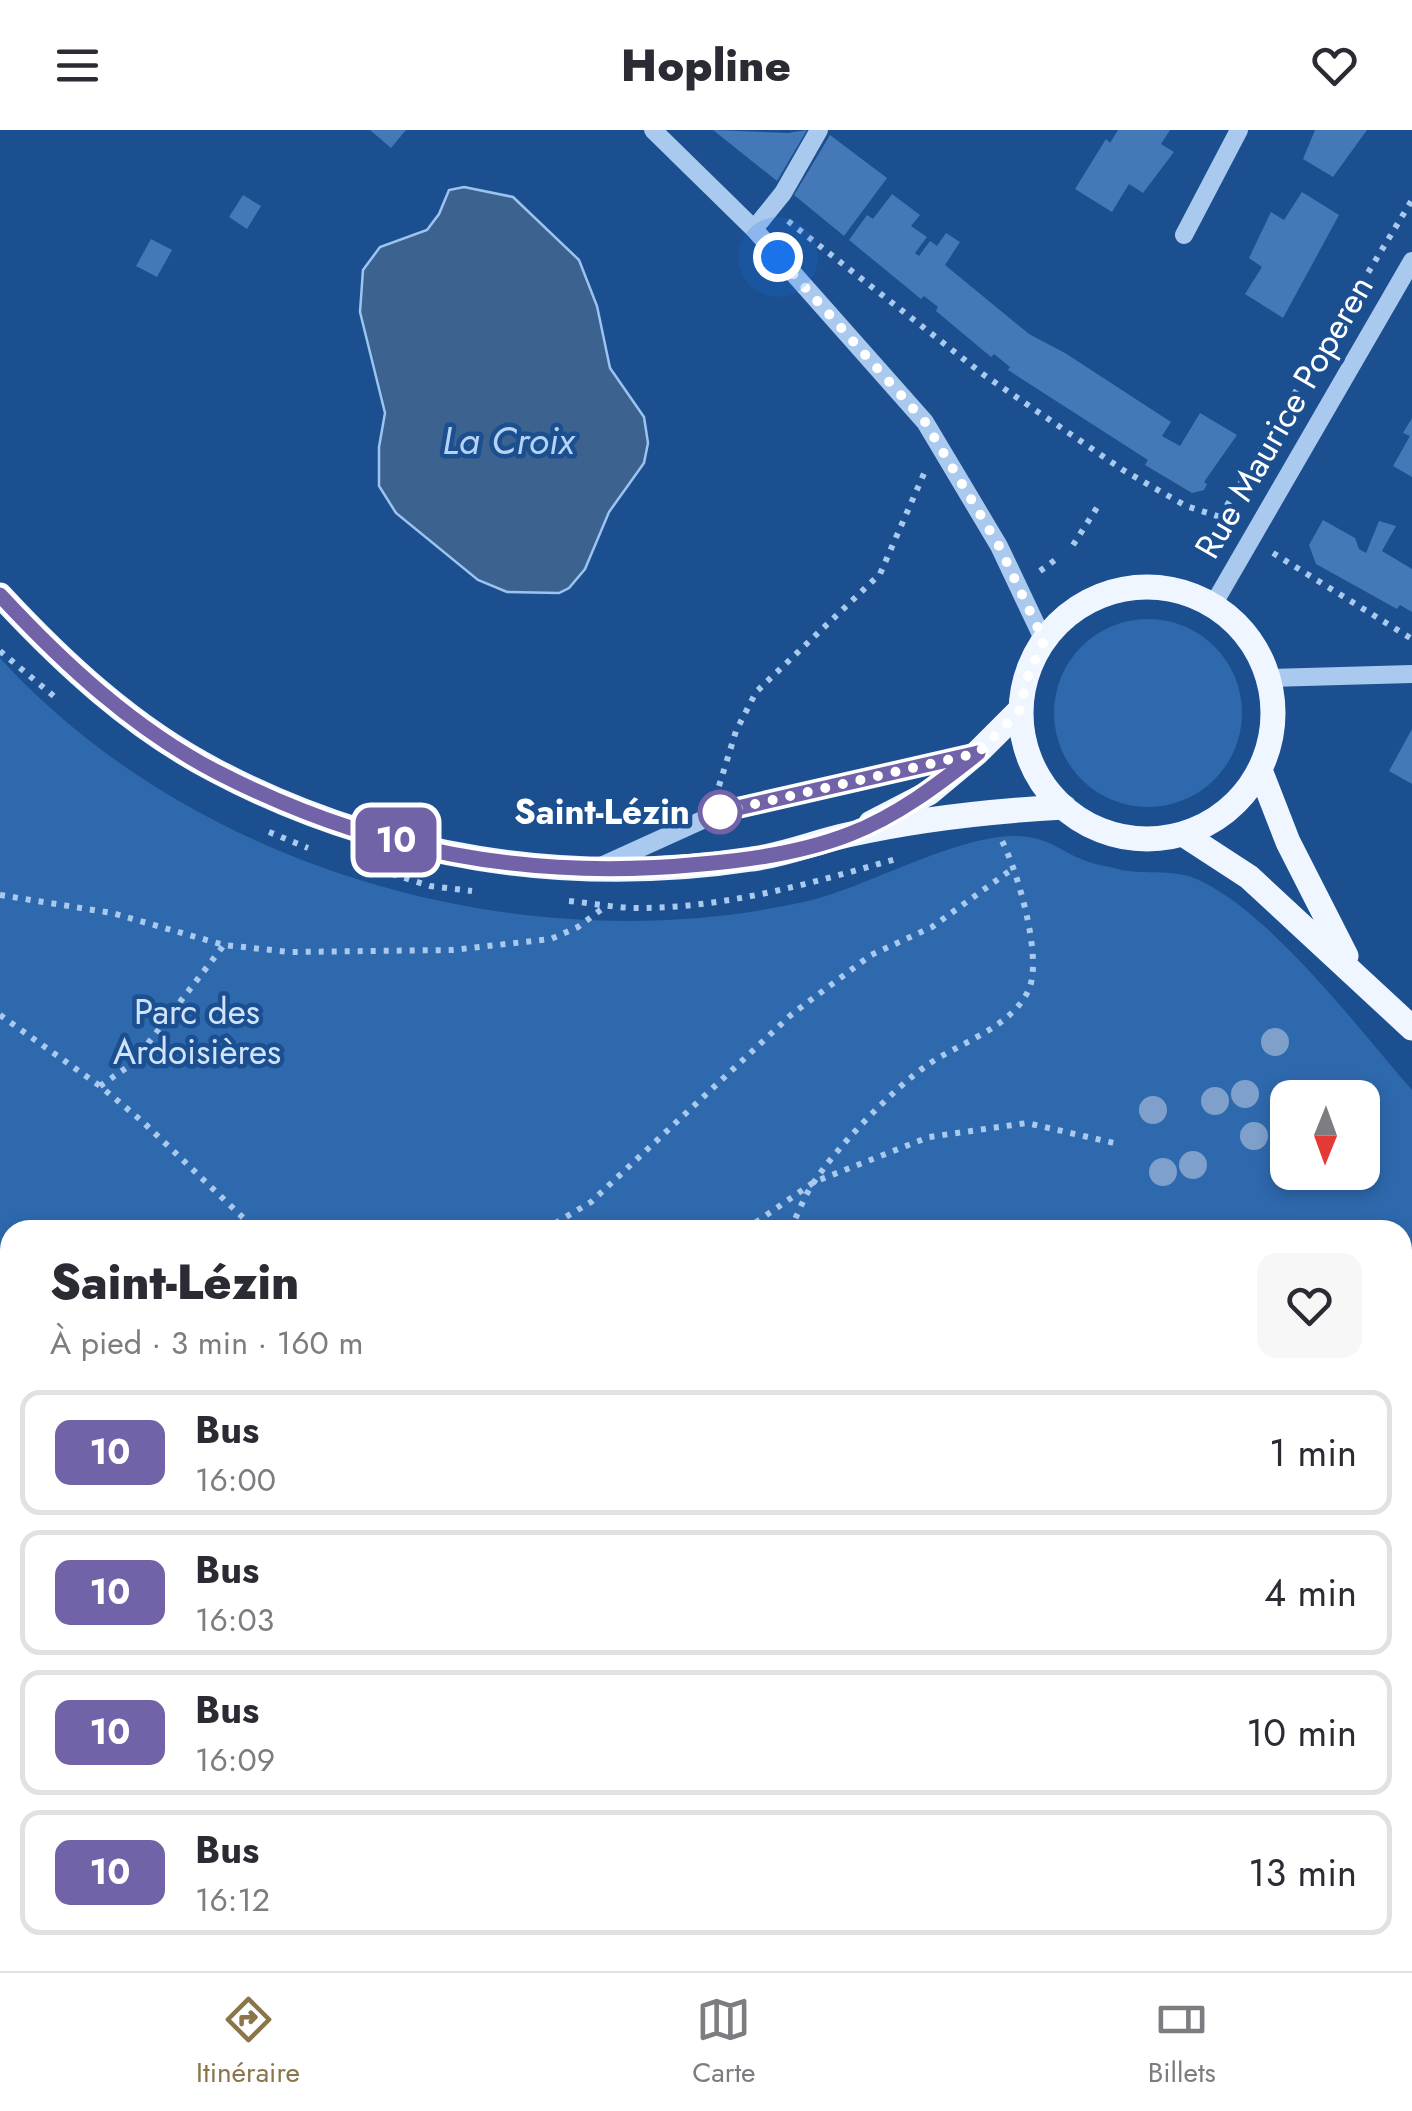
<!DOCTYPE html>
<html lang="fr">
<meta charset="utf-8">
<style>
body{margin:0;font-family:Jost,sans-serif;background:#f7f7f7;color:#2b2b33;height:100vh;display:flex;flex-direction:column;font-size:38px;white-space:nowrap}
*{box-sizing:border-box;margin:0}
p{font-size:32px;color:#7c7c81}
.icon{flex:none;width:55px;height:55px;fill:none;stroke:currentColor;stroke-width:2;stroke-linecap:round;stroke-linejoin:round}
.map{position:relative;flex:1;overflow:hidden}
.panel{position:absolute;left:0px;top:1090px;width:1412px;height:752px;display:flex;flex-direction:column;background:#fff;border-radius:30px 30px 0 0;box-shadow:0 5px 15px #0003}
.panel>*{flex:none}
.badge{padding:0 20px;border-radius:15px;font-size:35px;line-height:65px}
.needle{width:65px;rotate:181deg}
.tools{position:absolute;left:1270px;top:950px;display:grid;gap:20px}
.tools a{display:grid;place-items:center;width:110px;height:110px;border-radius:20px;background:#fff;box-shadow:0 5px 15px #0003;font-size:50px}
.you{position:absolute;width:50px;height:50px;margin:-25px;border:8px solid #fff;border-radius:50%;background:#1a73e8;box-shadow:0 0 0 15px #1a73e833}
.map>.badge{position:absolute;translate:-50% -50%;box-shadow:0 0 0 5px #fff}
.round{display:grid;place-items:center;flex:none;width:105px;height:105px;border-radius:20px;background:#f7f7f7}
.head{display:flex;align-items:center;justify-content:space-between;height:170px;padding:0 50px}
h1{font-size:48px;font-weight:800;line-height:75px}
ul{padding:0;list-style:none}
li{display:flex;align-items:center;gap:30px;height:125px;margin:0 20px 15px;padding:0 30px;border:5px solid #e1e1e2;border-radius:20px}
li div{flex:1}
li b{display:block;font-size:38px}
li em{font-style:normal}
li .badge{min-width:110px;font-weight:700;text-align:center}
header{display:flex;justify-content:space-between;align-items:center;height:130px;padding:0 50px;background:#fff;font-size:45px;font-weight:800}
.menu{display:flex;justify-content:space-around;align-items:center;height:140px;border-top:2px solid #e1e1e2;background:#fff;font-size:28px;color:#7c7c81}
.menu a{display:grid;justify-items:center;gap:5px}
.menu .on{color:#8a764a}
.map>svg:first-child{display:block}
</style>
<header><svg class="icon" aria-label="menu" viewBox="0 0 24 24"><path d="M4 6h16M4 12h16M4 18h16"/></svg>Hopline<svg class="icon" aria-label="heart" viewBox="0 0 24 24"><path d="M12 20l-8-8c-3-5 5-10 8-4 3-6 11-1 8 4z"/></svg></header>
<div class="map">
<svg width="1412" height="1841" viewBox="0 0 1412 1841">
<rect width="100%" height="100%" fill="#1b4f8f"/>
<path fill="#2e69ad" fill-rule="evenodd" d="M1054 583a94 94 0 1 1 188 0a94 94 0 1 1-188 0Z
M 0,528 C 195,742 529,835 808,771 C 872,756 968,698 1028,707 C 1051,710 1066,724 1086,731 C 1096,735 1107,736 1118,739 C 1147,746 1175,737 1203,752 C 1276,789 1356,896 1412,960 L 1412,1841 L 9,1841 L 0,1837 ZM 1288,968 L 1362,968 L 1362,1042 L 1288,1042 ZM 10,1100 L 1402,1100 L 1402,1832 L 10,1832 Z"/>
<path fill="#3c6290" stroke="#9cc4f0" stroke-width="2.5" d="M 464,57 L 513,67 L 579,130 L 597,176 L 610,238 L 644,287 L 648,313 L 644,333 L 609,382 L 585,439 L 569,458 L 559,463 L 507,462 L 478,450 L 396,383 L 379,356 L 379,317 L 385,283 L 360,182 L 363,140 L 380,117 L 427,100 L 439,84 L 449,60 Z
M 562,1833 L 742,1832 L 774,1841 L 551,1841 Z"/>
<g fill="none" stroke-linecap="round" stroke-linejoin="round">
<path stroke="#9cc4f0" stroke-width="10" d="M 0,1781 L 10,1785
M 175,1841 L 175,1832"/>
</g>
<path fill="#4478b7" d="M 370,0 L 406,0 L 391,18 Z
M 713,0 L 788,3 L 807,0 L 777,51 Z
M 1118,0 L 1170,0 L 1161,14 L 1174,22 L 1143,63 L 1129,54 L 1112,82 L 1075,59 L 1106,9 L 1110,13 Z
M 1315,0 L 1367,0 L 1333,47 L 1303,29 Z
M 830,5 L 887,48 L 844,106 L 794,65 Z
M 1302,62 L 1339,85 L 1283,188 L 1245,164 L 1262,137 L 1249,128 L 1271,82 L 1284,90 Z
M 892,64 L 920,85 L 911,96 L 927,107 L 915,123 L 919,126 L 930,111 L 937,116 L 946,103 L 960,112 L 945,135 L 1029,204 L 1065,223 L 1171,292 L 1162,306 L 1180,316 L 1200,283 L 1237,305 L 1204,352 L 1207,354 L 1204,360 L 1192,363 L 1145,335 L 1148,330 L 1008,240 L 1010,237 L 994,224 L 991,227 L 936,181 L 938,177 L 924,166 L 921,169 L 849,110 L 867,85 L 873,89 Z
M 243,65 L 261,76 L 247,99 L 229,87 Z
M 151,109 L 172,120 L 157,147 L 136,136 Z
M 1412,288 L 1412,347 L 1393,336 L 1410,306 L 1403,303 Z
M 1323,390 L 1355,408 L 1359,419 L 1366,423 L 1379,391 L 1396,396 L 1382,421 L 1412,439 L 1412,482 L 1400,475 L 1397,479 L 1316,434 L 1309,415 Z
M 1412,599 L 1412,654 L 1389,641 Z"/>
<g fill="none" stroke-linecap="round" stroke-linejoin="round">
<path stroke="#a9c9ee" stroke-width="6" stroke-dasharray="5 8" stroke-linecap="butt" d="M 788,91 L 984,245 L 1123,340 L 1186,376 L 1220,387 L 1233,397
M 1220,387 L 1412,70
M 1073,415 L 1100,373
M 1273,423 L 1412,509
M 1040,441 L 1055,430
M 0,521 L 56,568
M 719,656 L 736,601 L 756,562 L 880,444 L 926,339
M 269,702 L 308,718
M 392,744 L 430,756 L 472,761
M 0,765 L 112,783 L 224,815 L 290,822 L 452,820 L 551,809 L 578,797 L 607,775
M 569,771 C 592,773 615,778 638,778 C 726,778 812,753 896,729
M 0,885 L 100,956 L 143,992 L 256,1100
M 100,956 L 132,934 L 224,815
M 544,1100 L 591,1072 L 792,884 L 871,825 L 932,797 L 1015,737
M 745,1100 L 814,1052 L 929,1007 L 1027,993 L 1114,1013
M 790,1100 C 798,1084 804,1066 814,1052 C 836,1018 893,959 926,936 C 958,913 1012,898 1029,859 C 1043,827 1017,740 1002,711
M 1402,1362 L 1412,1349
M 1402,1800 L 1412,1806
M 1014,1832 L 1027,1841
M 439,1841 L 441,1832"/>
<path stroke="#a9c9ee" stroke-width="18" d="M 653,0 L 754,99 L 925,292 L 999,416 L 1044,511
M 754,99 L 783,63 L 819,0
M 1184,105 L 1239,0
M 1213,475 L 1412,131
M 1269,548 L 1412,544
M 601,736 L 720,682 L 972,624"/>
<path stroke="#f0f6ff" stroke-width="25" d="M1021 583a126 126 0 1 1 252 0a126 126 0 1 1-252 0Z
M 0,465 C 63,533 133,598 216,641 C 381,728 569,757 752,729 C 784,725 815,712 847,705 C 918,689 992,681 1064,677
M 1260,640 L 1288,712 L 1346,826
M 871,693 L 929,663 L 977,623 L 1021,579
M 1183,704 L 1249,747 L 1412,898"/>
</g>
<g fill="#7ea0ca">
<circle cx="1275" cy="912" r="14"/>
<circle cx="1245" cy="964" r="14"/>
<circle cx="1215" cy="971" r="14"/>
<circle cx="1153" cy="980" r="14"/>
<circle cx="1254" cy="1006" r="14"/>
<circle cx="1193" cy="1035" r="14"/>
<circle cx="1163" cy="1042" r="14"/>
</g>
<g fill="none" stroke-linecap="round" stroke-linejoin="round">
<g stroke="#fff" stroke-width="22">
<path id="line" d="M 0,465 C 63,533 134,599 217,642 C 372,722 529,751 702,734 C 751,730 804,722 850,704 C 897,686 939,654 978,623 L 720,682"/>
</g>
<use href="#line" stroke="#7263a9" stroke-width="15"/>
<path stroke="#fff" stroke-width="10" stroke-dasharray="0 18" d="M 720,682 L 978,623 L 1021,579 L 1026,550 L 1044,511 L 999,416 L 925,292 L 778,127"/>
</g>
<circle fill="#fff" stroke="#7263a9" stroke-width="5" cx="720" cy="682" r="20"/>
<g text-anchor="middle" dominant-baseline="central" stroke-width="9" stroke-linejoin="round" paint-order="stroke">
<g font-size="35" fill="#fff" stroke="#1b4f8f">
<text transform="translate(1284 287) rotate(-60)">Rue Maurice Poperen</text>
</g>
<g font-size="35" font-weight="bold" fill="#fff" stroke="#1b4f8f" text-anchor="end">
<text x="690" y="682">Saint-Lézin</text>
</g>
<g font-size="35" fill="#cfe3fa" stroke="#1b4f8f">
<text x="197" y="882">Parc des<tspan x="197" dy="40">Ardoisières</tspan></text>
</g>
<g font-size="38" font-style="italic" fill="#b5d3f5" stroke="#1b4f8f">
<text x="508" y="310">La Croix</text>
</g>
</g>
</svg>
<div class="tools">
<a><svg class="needle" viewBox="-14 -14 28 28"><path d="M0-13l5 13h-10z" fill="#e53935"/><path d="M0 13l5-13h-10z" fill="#7c7c81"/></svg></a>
</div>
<div class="you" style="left:778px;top:127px"></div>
<b class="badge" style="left:396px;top:710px;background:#7263a9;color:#fff">10</b>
<section class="panel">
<div class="head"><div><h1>Saint-Lézin</h1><p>À pied · 3 min · 160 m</p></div><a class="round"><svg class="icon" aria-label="heart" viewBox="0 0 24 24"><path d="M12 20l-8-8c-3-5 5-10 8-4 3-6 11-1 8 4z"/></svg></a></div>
<ul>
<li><span class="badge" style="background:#7263a9;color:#fff">10</span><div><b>Bus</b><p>16:00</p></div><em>1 min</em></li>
<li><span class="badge" style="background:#7263a9;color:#fff">10</span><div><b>Bus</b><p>16:03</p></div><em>4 min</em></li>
<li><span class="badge" style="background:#7263a9;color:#fff">10</span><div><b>Bus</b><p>16:09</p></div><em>10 min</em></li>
<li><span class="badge" style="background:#7263a9;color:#fff">10</span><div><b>Bus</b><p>16:12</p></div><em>13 min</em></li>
</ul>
</section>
</div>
<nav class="menu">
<a class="on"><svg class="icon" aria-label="directions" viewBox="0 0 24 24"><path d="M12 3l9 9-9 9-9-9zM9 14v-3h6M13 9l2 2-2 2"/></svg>Itinéraire</a>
<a><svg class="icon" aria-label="map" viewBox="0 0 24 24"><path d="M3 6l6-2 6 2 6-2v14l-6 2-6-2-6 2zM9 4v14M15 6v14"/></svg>Carte</a>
<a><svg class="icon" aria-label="tickets" viewBox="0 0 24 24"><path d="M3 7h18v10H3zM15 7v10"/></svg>Billets</a>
</nav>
